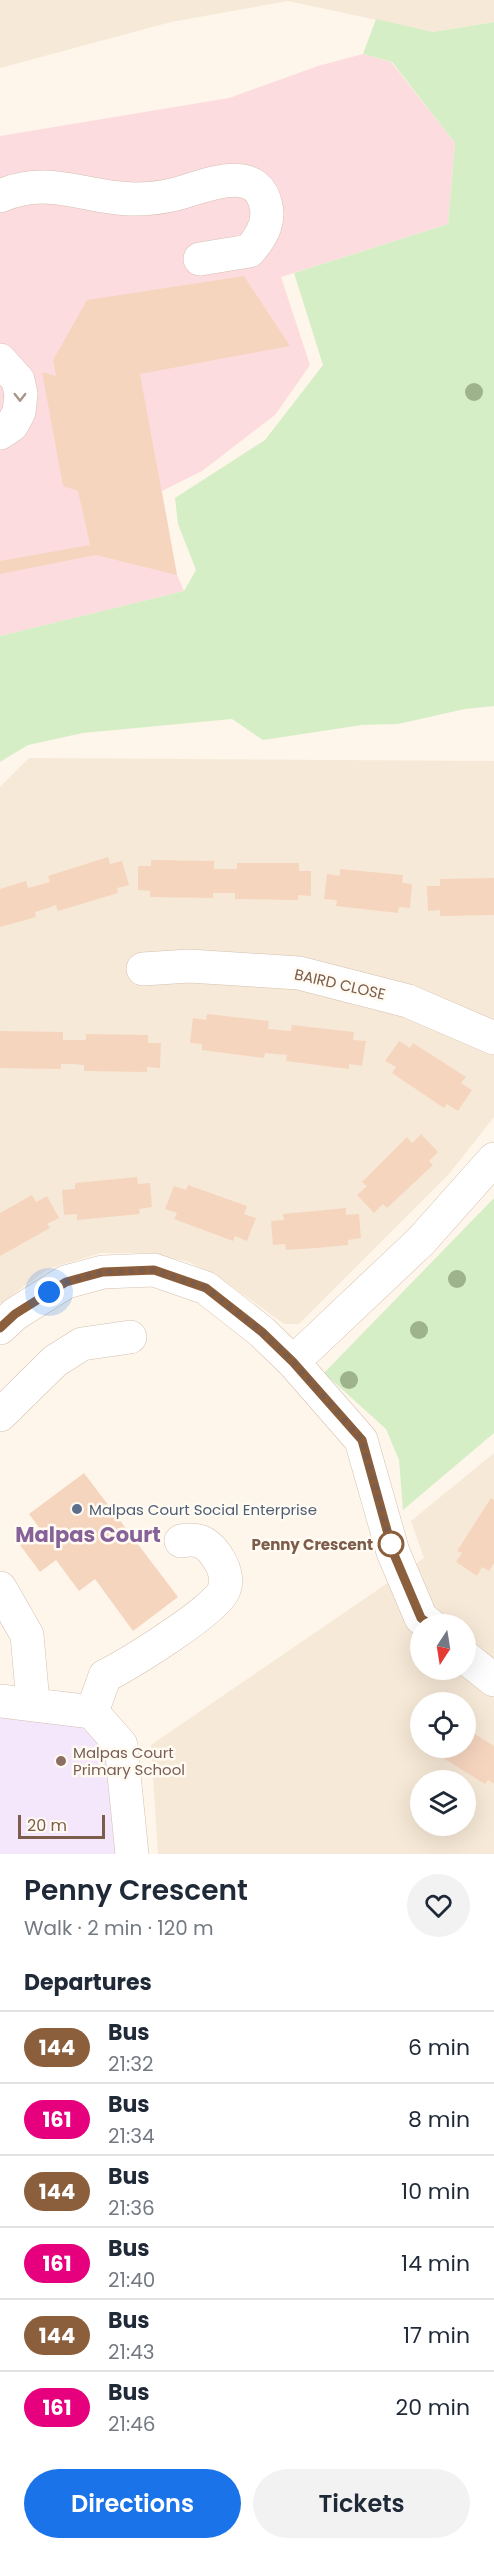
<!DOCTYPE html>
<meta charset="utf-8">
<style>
body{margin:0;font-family:Poppins,sans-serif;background:#f2f2f3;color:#1f2937;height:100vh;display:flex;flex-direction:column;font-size:22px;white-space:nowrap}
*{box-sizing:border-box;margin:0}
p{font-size:20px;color:#747a83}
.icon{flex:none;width:33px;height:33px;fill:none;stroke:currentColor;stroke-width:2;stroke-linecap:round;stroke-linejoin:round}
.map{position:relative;height:1854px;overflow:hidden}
.side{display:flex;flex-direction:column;background:#fff;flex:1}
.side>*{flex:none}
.badge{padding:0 12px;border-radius:20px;font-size:21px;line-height:39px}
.needle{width:39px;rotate:192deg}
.controls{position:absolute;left:410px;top:1614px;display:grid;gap:12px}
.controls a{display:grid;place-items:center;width:66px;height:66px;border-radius:50%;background:#fff;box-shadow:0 6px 24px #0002;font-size:30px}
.scale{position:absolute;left:18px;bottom:15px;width:87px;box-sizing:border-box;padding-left:6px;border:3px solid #7c5c4a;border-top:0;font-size:16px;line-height:21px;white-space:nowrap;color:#7c5c4a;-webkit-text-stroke:4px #fffaf2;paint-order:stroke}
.you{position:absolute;width:30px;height:30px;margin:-15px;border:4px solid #fff;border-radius:50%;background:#1a73e8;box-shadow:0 0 0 9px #1a73e833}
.map>.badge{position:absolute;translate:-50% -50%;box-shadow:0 0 0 3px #fff}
h2{padding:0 24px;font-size:22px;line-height:54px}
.round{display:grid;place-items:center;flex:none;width:63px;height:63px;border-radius:32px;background:#f2f2f3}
.summary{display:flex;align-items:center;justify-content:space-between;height:102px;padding:0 24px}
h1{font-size:28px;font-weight:600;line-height:45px}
.cta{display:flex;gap:12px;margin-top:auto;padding:12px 24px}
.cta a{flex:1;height:69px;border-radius:36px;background:#1a73e8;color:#fff;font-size:24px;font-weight:600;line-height:69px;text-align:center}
.cta a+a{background:#f2f2f3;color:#1f2937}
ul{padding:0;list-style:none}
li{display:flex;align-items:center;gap:18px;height:72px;padding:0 24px;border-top:2px solid #e0e1e3}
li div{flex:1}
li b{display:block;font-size:22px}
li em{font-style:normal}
li .badge{min-width:66px;font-weight:700;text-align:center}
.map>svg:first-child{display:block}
</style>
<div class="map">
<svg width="494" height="1854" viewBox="0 0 494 1854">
<rect width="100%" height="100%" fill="#fef6ea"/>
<path fill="#f7e9d7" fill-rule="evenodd" d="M 0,0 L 494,0 L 494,22 L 433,32 L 288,1 L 171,22 L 0,68 Z
M 29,758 L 494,761 L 494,1117 L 449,1174 L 299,1324 L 284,1324 L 230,1285 L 189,1262 L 148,1253 L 101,1253 L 48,1269 L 0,1304 L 0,787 Z
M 494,1453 L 494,1854 L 158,1854 L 151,1745 L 424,1558 L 411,1521 ZM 420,1624 L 465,1624 L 465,1670 L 420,1670 ZM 420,1702 L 465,1702 L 465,1748 L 420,1748 ZM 420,1780 L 465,1780 L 465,1826 L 420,1826 Z"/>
<path fill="#f4e6fb" d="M 0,1701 L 33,1703 L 121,1745 L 132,1854 L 0,1854 Z"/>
<path fill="#fddce0" d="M 363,54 L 391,62 L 455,143 L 448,224 L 281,277 L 310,365 L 275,415 L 202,471 L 162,491 L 177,575 L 184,591 L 0,636 L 0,136 L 229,98 L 318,66 Z"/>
<path fill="#d6eec6" d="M 376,19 L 433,32 L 494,22 L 494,706 L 465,709 L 398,724 L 362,725 L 263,740 L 232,719 L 83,733 L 28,745 L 0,762 L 0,636 L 184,591 L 196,570 L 178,524 L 175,498 L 265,440 L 323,365 L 294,273 L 448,224 L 455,143 L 392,62 L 363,54 Z
M 494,1198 L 494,1433 L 403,1510 L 399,1460 L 386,1429 L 324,1373 Z"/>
<path fill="#f6d5bf" d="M 244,276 L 290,346 L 140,374 L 177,575 L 96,555 L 0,574 L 0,561 L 90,545 L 78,491 L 63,486 L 42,372 L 56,376 L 53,360 L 87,300 Z
M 108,857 L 110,864 L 122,861 L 129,885 L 117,888 L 118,893 L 58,911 L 56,905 L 45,909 L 35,912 L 36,917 L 0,927 L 0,889 L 26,881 L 28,888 L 50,882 L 48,876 Z
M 151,860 L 214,861 L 214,869 L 237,869 L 237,863 L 299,863 L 299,871 L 311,871 L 311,896 L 298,895 L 298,900 L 235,899 L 235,893 L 213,893 L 213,898 L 150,897 L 150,891 L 138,890 L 138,866 L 151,866 Z
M 340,869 L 403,875 L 402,883 L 412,884 L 410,908 L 399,907 L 398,913 L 336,906 L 337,900 L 324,899 L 327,874 L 340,876 Z
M 494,878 L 494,915 L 440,916 L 440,910 L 428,911 L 427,886 L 440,886 L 440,879 Z
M 207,1014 L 269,1021 L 268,1029 L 291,1031 L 292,1025 L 354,1032 L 353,1040 L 366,1041 L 362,1066 L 349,1064 L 349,1069 L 286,1061 L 287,1055 L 275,1054 L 265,1053 L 264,1058 L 202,1050 L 202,1044 L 190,1043 L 193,1018 L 206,1020 Z
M 0,1031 L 63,1032 L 63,1040 L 86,1040 L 86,1034 L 148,1035 L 148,1043 L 161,1043 L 160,1068 L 147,1067 L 147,1072 L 84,1071 L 84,1065 L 72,1064 L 61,1064 L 61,1069 L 0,1068 Z
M 399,1041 L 410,1048 L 413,1043 L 466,1077 L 461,1083 L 472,1090 L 458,1111 L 447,1104 L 444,1108 L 392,1073 L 396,1067 L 385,1061 Z
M 421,1134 L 438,1152 L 429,1161 L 433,1165 L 387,1208 L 383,1204 L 374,1213 L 357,1195 L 367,1186 L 362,1182 L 407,1137 L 412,1143 Z
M 137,1177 L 138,1184 L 150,1183 L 152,1207 L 139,1209 L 140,1214 L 77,1220 L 77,1214 L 64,1215 L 62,1190 L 75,1189 L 75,1183 Z
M 188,1185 L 247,1206 L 244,1214 L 256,1218 L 247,1241 L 235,1236 L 233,1241 L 174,1219 L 177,1213 L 165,1209 L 174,1186 L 186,1190 Z
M 32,1195 L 36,1202 L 47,1196 L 59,1218 L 47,1224 L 50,1228 L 0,1256 L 0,1213 Z
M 346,1208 L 346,1215 L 359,1214 L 361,1238 L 348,1240 L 348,1245 L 316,1248 L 286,1250 L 285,1244 L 273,1245 L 271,1221 L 284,1220 L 283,1214 Z
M 84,1473 L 178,1597 L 133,1631 L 95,1579 L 79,1591 L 56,1560 L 40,1572 L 20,1545 L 41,1530 L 29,1514 Z
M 491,1498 L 494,1500 L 494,1563 L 489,1571 L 482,1567 L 477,1576 L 456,1562 L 462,1553 L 457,1551 Z
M 465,1728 L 494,1746 L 494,1784 L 488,1780 L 485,1784 L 432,1751 L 434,1748 L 465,1748 Z"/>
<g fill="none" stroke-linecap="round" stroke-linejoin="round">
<g stroke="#d5c0b0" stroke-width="34">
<path id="minor" d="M 0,196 C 49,174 86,199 135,199 C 148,199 164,197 176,194 C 203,187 257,161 266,206 C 270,223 260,239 249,251 L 200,259
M 0,360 L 18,380 L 21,394 L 19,412 L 12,425 L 0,433
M 143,969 L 189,966 L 299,973 L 408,1001 L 494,1038
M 0,1328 L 15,1314 L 66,1282 L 103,1272 L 154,1270 L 206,1288 L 262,1332 L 293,1362 L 361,1440 L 393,1552 L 421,1618 L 429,1624
M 293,1362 L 421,1241 L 494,1159
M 0,1415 L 55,1361 L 82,1344 L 130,1337
M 0,1588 L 27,1635 L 33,1703
M 465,1657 L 494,1680
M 0,1701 L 92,1712 L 121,1745 L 132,1854
M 92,1712 L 105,1676 C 127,1665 217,1610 224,1590 C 229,1577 223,1565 216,1555 C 206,1541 197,1538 181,1541"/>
</g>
<use href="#minor" stroke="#fff" stroke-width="33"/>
</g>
<g fill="#9eb38b">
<circle cx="474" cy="392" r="9"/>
<circle cx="457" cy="1279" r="9"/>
<circle cx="419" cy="1330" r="9"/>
<circle cx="349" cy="1380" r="9"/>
</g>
<defs><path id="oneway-chevron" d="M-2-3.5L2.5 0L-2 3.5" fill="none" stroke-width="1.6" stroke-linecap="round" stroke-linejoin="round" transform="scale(1.5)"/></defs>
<use stroke="#aa9589" href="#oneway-chevron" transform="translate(20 397) rotate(90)"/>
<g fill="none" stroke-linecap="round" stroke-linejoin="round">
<g stroke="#fff" stroke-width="14">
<path id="line" d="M 0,1328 L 15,1314 L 66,1282 L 103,1272 L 154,1270 L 206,1288 L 262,1332 L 293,1362 L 362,1440 L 393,1552 L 421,1618 L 429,1624"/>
</g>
<use href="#line" stroke="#8b5e3c" stroke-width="9"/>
<path stroke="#7c5c4a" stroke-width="6" stroke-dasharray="0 10.8" d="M 49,1292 L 66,1282 L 103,1272 L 154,1270 L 206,1288 L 262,1332 L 293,1362 L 362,1440 L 393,1552 L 391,1544"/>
</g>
<circle fill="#5c6f8a" stroke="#fffaf2" stroke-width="2" cx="77" cy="1509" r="6"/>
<circle fill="#fff" stroke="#8b5e3c" stroke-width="3" cx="391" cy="1544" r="12"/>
<circle fill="#8d6e63" stroke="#fffaf2" stroke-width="2" cx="61" cy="1761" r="6"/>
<g text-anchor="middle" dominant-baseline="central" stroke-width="5" stroke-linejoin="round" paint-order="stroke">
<g font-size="15" fill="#7c5c4a" stroke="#fffaf2">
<text transform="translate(340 984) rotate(13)">BAIRD CLOSE</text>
</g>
<g font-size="15" fill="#4e5e75" stroke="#fffaf2" text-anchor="start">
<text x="89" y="1509">Malpas Court Social Enterprise</text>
</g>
<g font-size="15" font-weight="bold" fill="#7c5c4a" stroke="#fffaf2" text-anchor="end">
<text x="373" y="1544">Penny Crescent</text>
</g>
<g font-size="15" fill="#785e54" stroke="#fffaf2" text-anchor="start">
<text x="73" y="1752">Malpas Court<tspan x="73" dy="17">Primary School</tspan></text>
</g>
<g font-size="21" font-weight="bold" fill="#866298" stroke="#fffaf2">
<text x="88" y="1534">Malpas Court</text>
</g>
</g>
</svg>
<div class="controls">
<a><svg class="needle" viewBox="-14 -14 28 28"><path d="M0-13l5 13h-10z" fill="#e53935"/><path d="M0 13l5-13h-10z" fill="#747a83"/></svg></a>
<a><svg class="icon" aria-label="locate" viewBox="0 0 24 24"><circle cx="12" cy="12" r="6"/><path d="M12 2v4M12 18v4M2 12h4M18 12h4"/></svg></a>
<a><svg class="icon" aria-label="layers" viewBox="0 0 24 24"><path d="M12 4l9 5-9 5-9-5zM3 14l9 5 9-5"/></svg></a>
</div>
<div class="scale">20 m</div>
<div class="you" style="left:49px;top:1292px"></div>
</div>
<section class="side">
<div class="summary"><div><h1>Penny Crescent</h1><p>Walk · 2 min · 120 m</p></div><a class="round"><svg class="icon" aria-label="heart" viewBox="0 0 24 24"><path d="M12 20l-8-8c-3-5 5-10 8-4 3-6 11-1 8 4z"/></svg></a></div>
<h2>Departures</h2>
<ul>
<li><span class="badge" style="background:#8b5e3c;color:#fff">144</span><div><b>Bus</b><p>21:32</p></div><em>6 min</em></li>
<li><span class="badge" style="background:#e6007e;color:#fff">161</span><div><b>Bus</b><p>21:34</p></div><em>8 min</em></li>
<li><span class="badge" style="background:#8b5e3c;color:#fff">144</span><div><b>Bus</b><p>21:36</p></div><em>10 min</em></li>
<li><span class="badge" style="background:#e6007e;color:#fff">161</span><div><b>Bus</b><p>21:40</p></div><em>14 min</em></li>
<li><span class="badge" style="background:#8b5e3c;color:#fff">144</span><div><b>Bus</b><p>21:43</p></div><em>17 min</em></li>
<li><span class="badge" style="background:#e6007e;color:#fff">161</span><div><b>Bus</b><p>21:46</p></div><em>20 min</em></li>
</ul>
<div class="cta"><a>Directions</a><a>Tickets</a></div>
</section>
